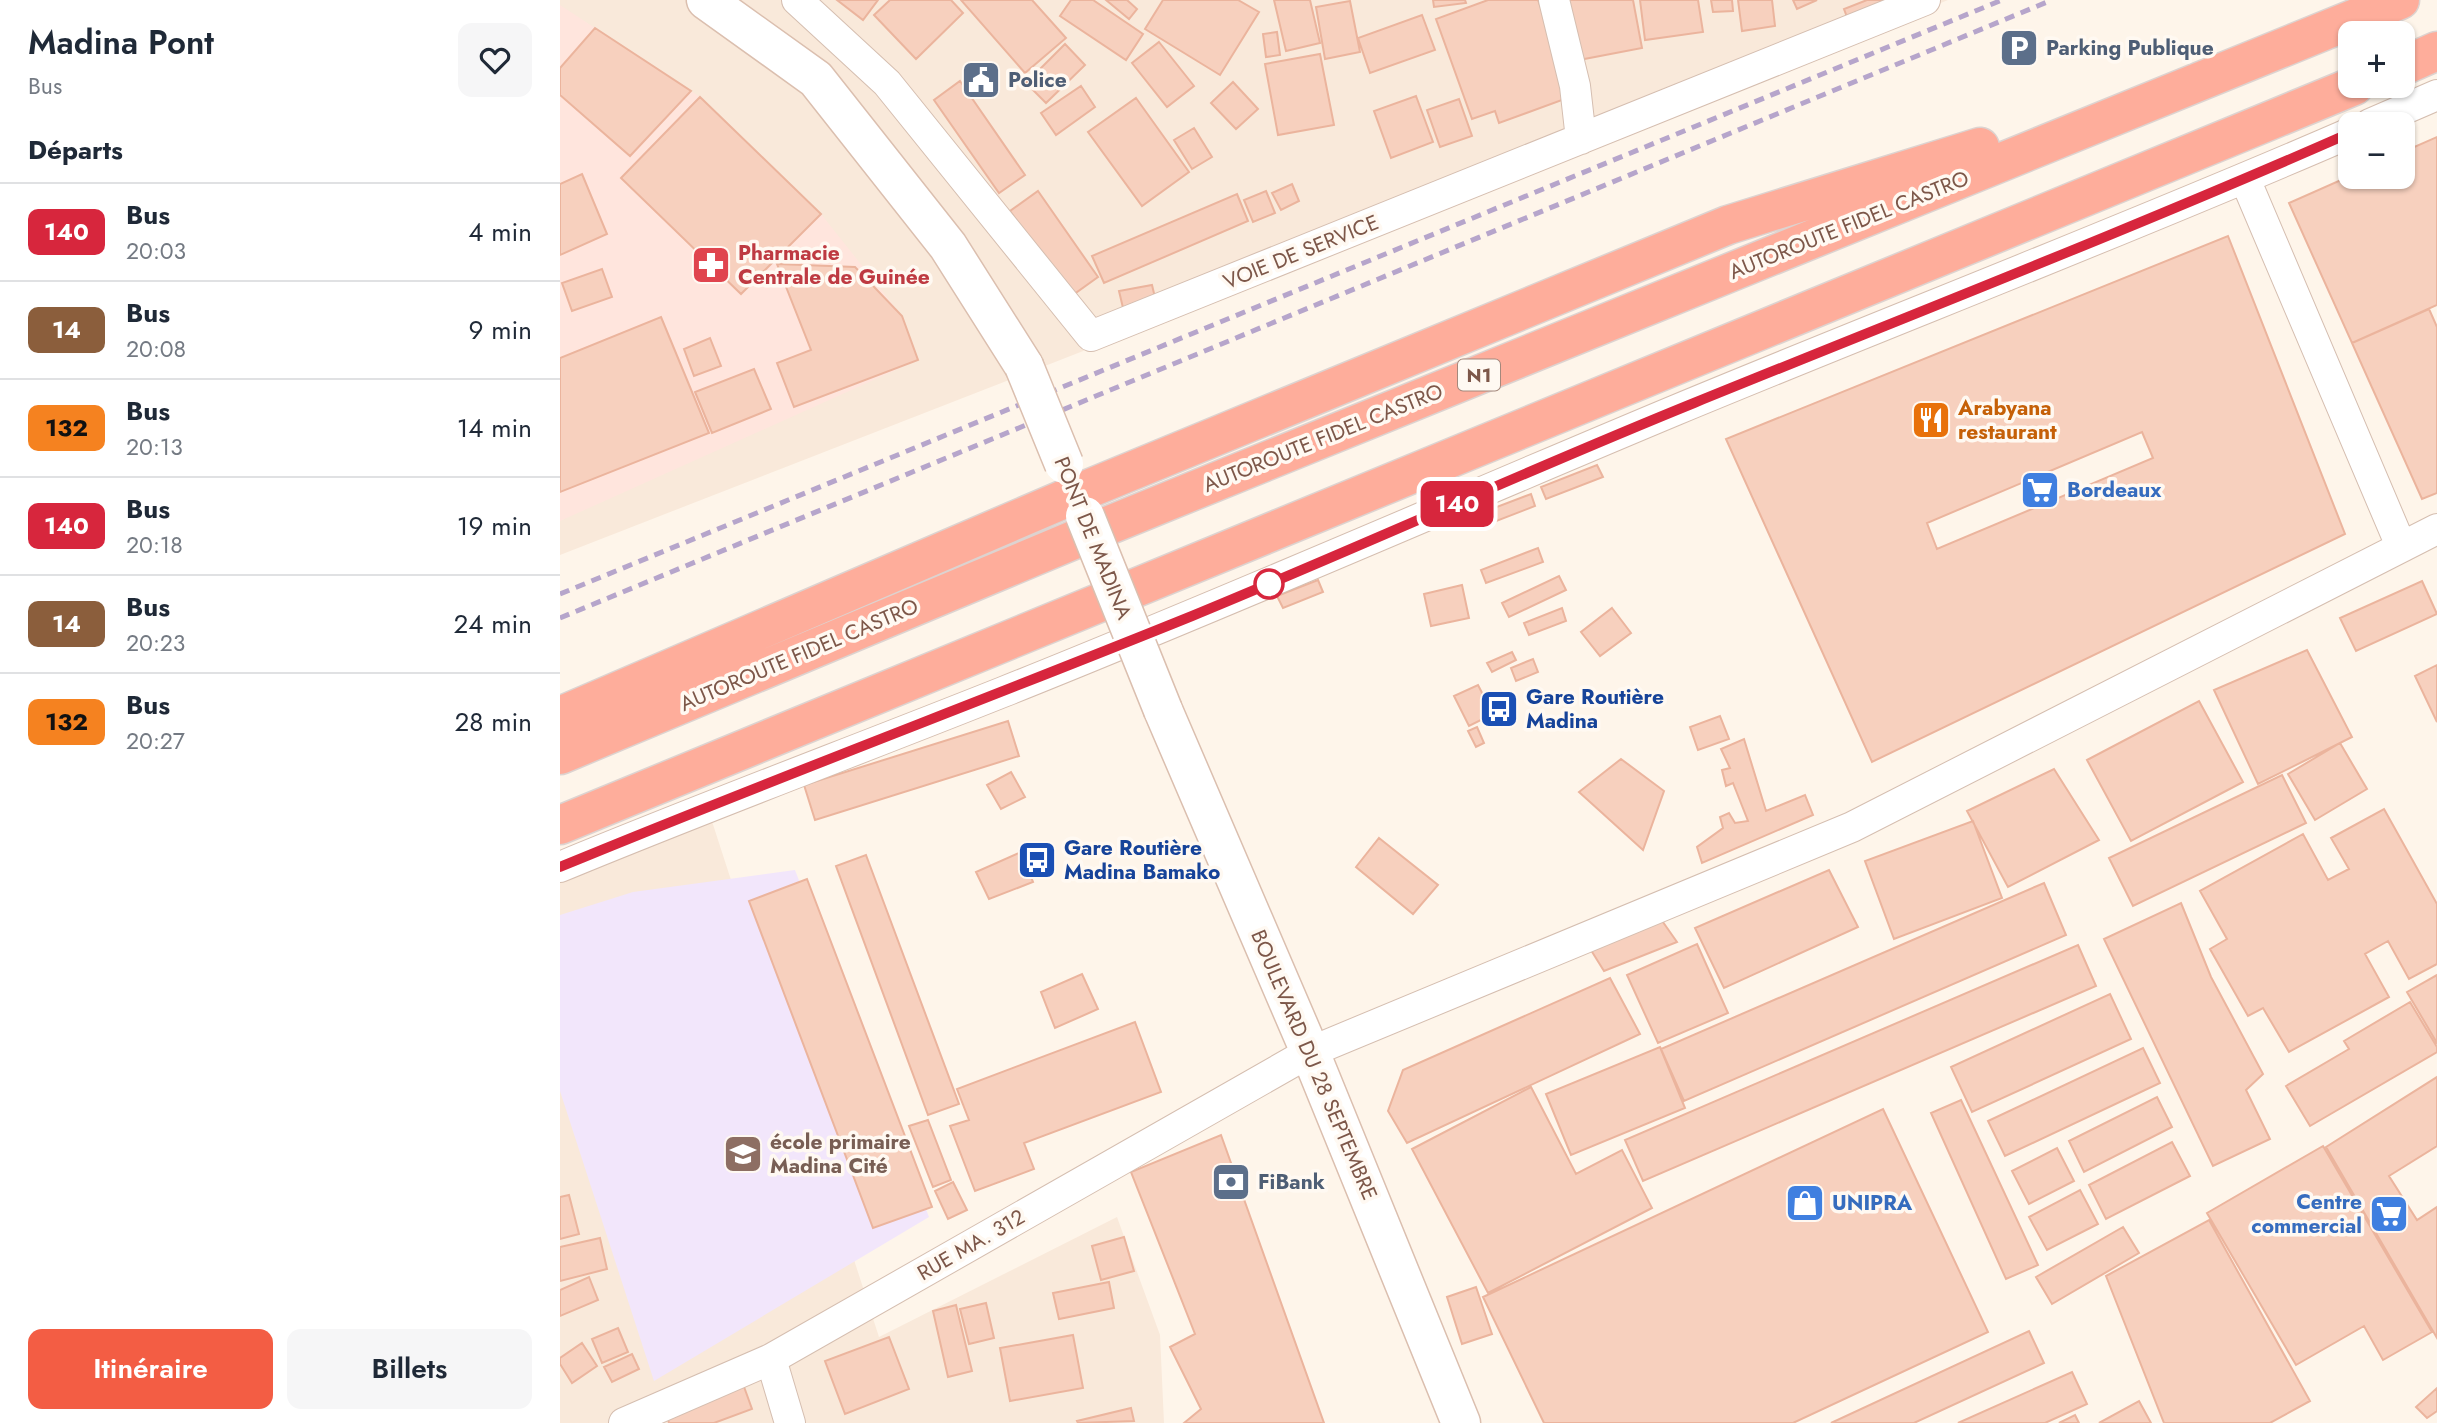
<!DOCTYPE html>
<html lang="fr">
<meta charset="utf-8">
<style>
body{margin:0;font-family:Jost,sans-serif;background:#f6f6f7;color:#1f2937;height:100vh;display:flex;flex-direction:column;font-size:26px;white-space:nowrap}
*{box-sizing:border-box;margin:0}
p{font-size:23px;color:#747a83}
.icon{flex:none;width:38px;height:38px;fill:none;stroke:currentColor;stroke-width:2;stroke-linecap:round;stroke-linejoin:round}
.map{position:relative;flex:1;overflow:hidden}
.side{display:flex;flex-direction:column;background:#fff;width:560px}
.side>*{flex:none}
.badge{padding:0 14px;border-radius:10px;font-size:24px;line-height:46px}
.buttons{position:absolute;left:1778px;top:21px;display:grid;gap:14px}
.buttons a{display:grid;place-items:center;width:77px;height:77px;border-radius:14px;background:#fff;box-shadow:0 2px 5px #0004;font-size:35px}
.map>.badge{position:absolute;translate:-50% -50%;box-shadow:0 0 0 4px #fff}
h2{padding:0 28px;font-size:26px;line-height:63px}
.round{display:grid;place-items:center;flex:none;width:74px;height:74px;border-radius:14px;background:#f6f6f7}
.headline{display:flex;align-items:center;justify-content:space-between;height:119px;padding:0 28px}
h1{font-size:33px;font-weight:600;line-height:52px}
.action{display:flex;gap:14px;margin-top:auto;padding:14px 28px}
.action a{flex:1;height:80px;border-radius:14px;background:#f35d44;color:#fff;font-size:28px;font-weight:600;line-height:80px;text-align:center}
.action a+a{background:#f6f6f7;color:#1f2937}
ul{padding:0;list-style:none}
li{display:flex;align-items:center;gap:21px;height:98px;padding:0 28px;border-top:2px solid #e0e1e3}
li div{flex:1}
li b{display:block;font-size:26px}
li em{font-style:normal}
li .badge{min-width:77px;font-weight:700;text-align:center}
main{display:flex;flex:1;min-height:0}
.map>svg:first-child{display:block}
</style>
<main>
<section class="side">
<div class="headline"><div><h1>Madina Pont</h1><p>Bus</p></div><a class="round"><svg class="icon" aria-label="heart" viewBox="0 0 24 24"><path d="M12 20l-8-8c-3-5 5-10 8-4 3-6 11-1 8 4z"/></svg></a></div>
<h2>Départs</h2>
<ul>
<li><span class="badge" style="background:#d7263d;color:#fff">140</span><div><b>Bus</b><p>20:03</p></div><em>4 min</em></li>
<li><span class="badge" style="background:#8b5e3c;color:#fff">14</span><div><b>Bus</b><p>20:08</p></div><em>9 min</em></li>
<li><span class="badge" style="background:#f58220;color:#111">132</span><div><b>Bus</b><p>20:13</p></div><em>14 min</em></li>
<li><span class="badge" style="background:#d7263d;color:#fff">140</span><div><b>Bus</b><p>20:18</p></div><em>19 min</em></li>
<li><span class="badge" style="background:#8b5e3c;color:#fff">14</span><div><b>Bus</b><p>20:23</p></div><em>24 min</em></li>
<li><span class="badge" style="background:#f58220;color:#111">132</span><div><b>Bus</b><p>20:27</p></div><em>28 min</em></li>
</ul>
<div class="action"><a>Itinéraire</a><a>Billets</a></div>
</section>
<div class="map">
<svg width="1877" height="1423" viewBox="0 0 1877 1423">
<rect width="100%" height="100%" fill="#fef5ea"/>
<path fill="#f9e9da" d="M 0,0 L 1388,0 L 677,291 L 0,555 Z
M 148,809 L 319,1337 L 557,1217 L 600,1335 L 604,1423 L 0,1423 L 0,868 Z"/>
<path fill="#ffe5dd" d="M 0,5 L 140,97 L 261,214 L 342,316 L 358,360 L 0,521 Z"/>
<path fill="#f2e6fb" d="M 235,870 L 369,1217 L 94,1381 L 0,1091 L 0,915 L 73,892 Z"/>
<path fill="#f7d0be" stroke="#ebb49d" stroke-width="2" fill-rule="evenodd" d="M 277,0 L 318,0 L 303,20 Z
M 330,0 L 391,0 L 403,13 L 356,59 L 314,15 Z
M 401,0 L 472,0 L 506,38 L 465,73 Z
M 511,0 L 533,0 L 583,34 L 566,60 L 500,16 Z
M 546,0 L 567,0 L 577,9 L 569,19 Z
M 603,0 L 678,0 L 699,12 L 660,75 L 585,29 Z
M 714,0 L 750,0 L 760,43 L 726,51 Z
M 873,0 L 905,0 L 906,3 L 874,7 Z
M 928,0 L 978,0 L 1013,96 L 939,123 L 935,111 L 912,119 L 876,19 Z
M 1008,0 L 1073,0 L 1082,48 L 1019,60 Z
M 1080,0 L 1138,0 L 1143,32 L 1085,40 Z
M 1151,0 L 1172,0 L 1173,11 L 1153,12 Z
M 1178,0 L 1212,0 L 1215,26 L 1182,31 Z
M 1233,0 L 1257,0 L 1237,9 Z
M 1307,0 L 1350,0 L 1290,25 L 1284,9 Z
M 790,1 L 800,52 L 765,59 L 756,7 Z
M 862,15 L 875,50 L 810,73 L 798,38 Z
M 35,28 L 131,91 L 70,156 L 0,95 L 0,68 Z
M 717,32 L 720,55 L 706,57 L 703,34 Z
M 599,42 L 634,86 L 607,107 L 572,63 Z
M 505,44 L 525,65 L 486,103 L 466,83 Z
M 760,54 L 774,125 L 718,135 L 705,64 Z
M 400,81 L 465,175 L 439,193 L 374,100 Z
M 673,82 L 698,109 L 676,129 L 651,103 Z
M 521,86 L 535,107 L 496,135 L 481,113 Z
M 856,96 L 873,142 L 831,158 L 814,111 Z
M 140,97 L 261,214 L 181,294 L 61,178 Z
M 576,98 L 629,172 L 582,206 L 528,132 Z
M 899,99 L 912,136 L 880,147 L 867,110 Z
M 634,128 L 652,157 L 632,169 L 614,140 Z
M 1877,137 L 1877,305 L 1792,343 L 1729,203 L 1790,176 L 1843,177 L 1843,152 Z
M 22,174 L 47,234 L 0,255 L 0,184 Z
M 732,184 L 739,201 L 721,210 L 712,193 Z
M 478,191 L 538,277 L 510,297 L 450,211 Z
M 706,191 L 715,213 L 693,222 L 684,200 Z
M 677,194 L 688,221 L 544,283 L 532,256 Z
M 1668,236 L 1785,534 L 1312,762 L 1166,439 ZM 1582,432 L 1593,458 L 1377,549 L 1367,523 Z
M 217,264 L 295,267 L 342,316 L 358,360 L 234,407 L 217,363 L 251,350 Z
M 42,269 L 52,297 L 12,311 L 2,283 Z
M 592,285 L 597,306 L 564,312 L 559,291 Z
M 1869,309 L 1877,327 L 1877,493 L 1862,499 L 1792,343 Z
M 101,317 L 149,433 L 0,492 L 0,358 Z
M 150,338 L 161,366 L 134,376 L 124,349 Z
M 194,369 L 211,409 L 152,433 L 135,392 Z
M 1037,465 L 1043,477 L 986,499 L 981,487 Z
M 971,494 L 975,506 L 926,525 L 921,513 Z
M 978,548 L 983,562 L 926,583 L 921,570 Z
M 999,576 L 1006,590 L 949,617 L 942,603 Z
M 758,580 L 763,592 L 723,608 L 717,596 Z
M 1862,581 L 1877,614 L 1796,651 L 1780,618 Z
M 902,585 L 909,618 L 871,626 L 864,594 Z
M 1002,608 L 1006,621 L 969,635 L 964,623 Z
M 1052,608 L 1071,633 L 1040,656 L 1021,632 Z
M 1747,650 L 1792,737 L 1698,784 L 1654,690 Z
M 952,652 L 956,660 L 932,672 L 927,663 Z
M 973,659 L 978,672 L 956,681 L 951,668 Z
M 1877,665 L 1877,722 L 1855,676 Z
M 918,685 L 933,714 L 909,726 L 894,696 Z
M 1639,701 L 1683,782 L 1571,841 L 1527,760 Z
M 1160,716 L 1169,739 L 1138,750 L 1130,727 Z
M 448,721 L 459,756 L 255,820 L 244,785 Z
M 917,727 L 924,743 L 916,747 L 908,731 Z
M 1184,739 L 1206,811 L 1245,795 L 1253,815 L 1142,863 L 1137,847 L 1163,828 L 1160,817 L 1169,813 L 1175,823 L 1188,821 L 1173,783 L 1166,786 L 1162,770 L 1170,768 L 1161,749 Z
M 1780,743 L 1807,789 L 1755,820 L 1728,774 Z
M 1061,759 L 1104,791 L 1083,850 L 1019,792 Z
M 1494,769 L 1539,840 L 1448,887 L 1407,811 Z
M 451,772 L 465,797 L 441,809 L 427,785 Z
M 1722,775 L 1746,823 L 1573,906 L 1549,858 Z
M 1824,809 L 1877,904 L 1877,964 L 1849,979 L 1828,941 L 1805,954 L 1829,997 L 1729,1052 L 1703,1008 L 1688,1016 L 1650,949 L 1667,939 L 1640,891 L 1743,834 L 1768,880 L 1789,869 L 1771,838 Z
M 1413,821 L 1442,898 L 1334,939 L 1305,861 Z
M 819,838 L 878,885 L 853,914 L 796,867 Z
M 461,852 L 473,882 L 429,899 L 416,872 Z
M 306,855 L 399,1104 L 368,1115 L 276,866 Z
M 1269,870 L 1298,927 L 1164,988 L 1135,928 Z
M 247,879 L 372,1207 L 313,1228 L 189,901 Z
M 1484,883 L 1506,935 L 1124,1101 L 1101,1049 Z
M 1621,903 L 1651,977 L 1703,1074 L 1686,1090 L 1710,1139 L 1653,1166 L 1544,939 Z
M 1098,915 L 1117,942 L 1044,971 L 1029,947 Z
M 1137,944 L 1168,1013 L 1098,1043 L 1067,975 Z
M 1518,945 L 1536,986 L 1083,1181 L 1065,1140 Z
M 522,974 L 538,1009 L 495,1028 L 481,992 Z
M 1877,975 L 1877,1043 L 1847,992 Z
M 1050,978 L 1080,1034 L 847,1143 L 828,1111 L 843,1070 Z
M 1550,994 L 1571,1039 L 1412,1112 L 1391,1067 Z
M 1850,1002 L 1877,1047 L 1877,1052 L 1750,1126 L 1726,1086 L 1789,1049 L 1784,1041 Z
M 575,1022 L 601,1092 L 464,1143 L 474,1169 L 415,1191 L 390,1126 L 409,1120 L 397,1089 Z
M 1100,1047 L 1125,1108 L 1011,1155 L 986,1094 Z
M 1583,1048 L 1600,1083 L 1445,1156 L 1428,1121 Z
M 1877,1077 L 1877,1146 L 1829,1176 L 1857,1220 L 1877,1207 L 1877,1338 L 1766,1147 Z
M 971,1087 L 1016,1174 L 1062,1150 L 1092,1208 L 928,1293 L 852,1149 Z
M 1597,1097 L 1612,1127 L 1524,1172 L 1509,1141 Z
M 1401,1100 L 1478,1265 L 1446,1279 L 1371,1113 Z
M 1323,1109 L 1428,1332 L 1233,1423 L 984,1423 L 923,1297 Z
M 368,1120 L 391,1180 L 373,1187 L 349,1126 Z
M 661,1135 L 764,1423 L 624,1423 L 641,1409 L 610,1347 L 635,1334 L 571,1172 Z
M 1612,1142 L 1630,1176 L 1546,1219 L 1529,1185 Z
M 1763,1146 L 1872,1332 L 1823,1360 L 1804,1326 L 1736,1365 L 1647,1213 Z
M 1497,1148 L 1514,1181 L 1469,1204 L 1452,1171 Z
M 393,1182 L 407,1210 L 388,1219 L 375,1191 Z
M 1520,1190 L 1538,1224 L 1487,1250 L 1469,1217 Z
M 9,1195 L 19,1234 L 0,1239 L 0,1197 Z
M 1649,1220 L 1750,1401 L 1710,1423 L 1604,1423 L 1546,1276 Z
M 1563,1227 L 1579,1253 L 1492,1304 L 1476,1277 Z
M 564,1237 L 574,1271 L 541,1280 L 532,1246 Z
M 40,1238 L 47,1269 L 0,1281 L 0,1247 Z
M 29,1277 L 38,1300 L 0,1316 L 0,1290 Z
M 549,1282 L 554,1308 L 499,1319 L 493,1293 Z
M 916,1287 L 932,1334 L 902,1344 L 887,1297 Z
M 426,1303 L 434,1338 L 409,1344 L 400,1309 Z
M 396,1305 L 412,1371 L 388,1377 L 373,1311 Z
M 58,1328 L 68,1352 L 42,1363 L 32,1339 Z
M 1469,1331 L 1484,1363 L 1354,1423 L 1271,1423 Z
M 513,1335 L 523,1388 L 450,1401 L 440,1348 Z
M 329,1337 L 349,1389 L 285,1414 L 265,1361 Z
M 22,1343 L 37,1366 L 12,1383 L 0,1364 L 0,1358 Z
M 72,1354 L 79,1369 L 52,1382 L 44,1367 Z
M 1512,1372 L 1527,1404 L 1485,1423 L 1398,1423 Z
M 183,1384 L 192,1409 L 154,1423 L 109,1423 L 106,1413 Z
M 1877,1388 L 1877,1411 L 1867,1418 L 1856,1407 Z
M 1579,1401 L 1591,1423 L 1539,1423 Z
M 571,1408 L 574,1421 L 518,1423 L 517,1421 Z
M 1515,1415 L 1519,1423 L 1499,1423 Z"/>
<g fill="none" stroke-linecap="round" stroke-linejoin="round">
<g stroke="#d5beb0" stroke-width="32">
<path id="street" d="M 237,0 L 327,83 L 531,336 L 1365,0
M 994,0 L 1015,86 L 1021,139
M 1810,124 L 1877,95
M 1685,179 L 1841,546
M 0,867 C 147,806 295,751 443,692 C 669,602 891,504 1116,410 C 1340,317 1567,230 1790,133
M 211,1359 L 230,1423
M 64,1423 L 211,1359 L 750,1052 L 1292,827 L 1877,529"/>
</g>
<g stroke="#dbbfaf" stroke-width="41">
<path id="secondary" d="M 146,0 L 256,79 L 388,246 L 464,366
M 603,710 L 750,1052 L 901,1423"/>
</g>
<g stroke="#ddd3d0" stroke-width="41">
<path id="highway" d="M 1843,66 L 1877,51
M 0,716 L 516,494 L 1168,225 L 1420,147
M 0,755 L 547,526 L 1840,0
M 0,825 L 1794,86"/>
</g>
<use href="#street" stroke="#fff" stroke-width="30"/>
<use href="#secondary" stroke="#fff" stroke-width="38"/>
<use href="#highway" stroke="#fead9b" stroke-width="38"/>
<path stroke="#b6a5cb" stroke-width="5" stroke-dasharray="10 7" stroke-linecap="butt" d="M 0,594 L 1442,0
M 0,618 L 1492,0"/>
<g stroke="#dbbfaf" stroke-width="41" stroke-linecap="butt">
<path id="secondary-bridge" d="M 464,366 L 504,464
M 525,516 L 603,710"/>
</g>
<use href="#secondary-bridge" stroke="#fff" stroke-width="38"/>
</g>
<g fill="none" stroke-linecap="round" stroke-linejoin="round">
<g stroke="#fff" stroke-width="16">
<path id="line" d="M 0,867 C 210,780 422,701 632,616 C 800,547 966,471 1134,403 C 1353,314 1574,228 1790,133"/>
</g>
<use href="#line" stroke="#d7263d" stroke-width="10"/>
</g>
<defs>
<g id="parking-square" transform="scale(2.0125)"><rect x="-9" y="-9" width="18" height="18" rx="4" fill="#5c6f8a" stroke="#fff9f2"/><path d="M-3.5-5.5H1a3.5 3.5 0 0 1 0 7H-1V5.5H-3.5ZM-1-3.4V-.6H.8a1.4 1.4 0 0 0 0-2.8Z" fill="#fff"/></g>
<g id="civic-square" transform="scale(2.0125)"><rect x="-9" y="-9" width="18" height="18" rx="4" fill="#5c6f8a" stroke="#fff9f2"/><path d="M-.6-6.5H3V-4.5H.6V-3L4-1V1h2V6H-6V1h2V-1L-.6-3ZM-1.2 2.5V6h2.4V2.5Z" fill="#fff"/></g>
<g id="pharmacy-square" transform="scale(2.0125)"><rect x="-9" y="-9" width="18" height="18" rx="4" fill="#e0444e" stroke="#fff9f2"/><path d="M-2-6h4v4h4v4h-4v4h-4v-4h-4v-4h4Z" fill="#fff"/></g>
<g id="restaurant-square" transform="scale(2.0125)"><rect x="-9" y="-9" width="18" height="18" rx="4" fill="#e8710a" stroke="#fff9f2"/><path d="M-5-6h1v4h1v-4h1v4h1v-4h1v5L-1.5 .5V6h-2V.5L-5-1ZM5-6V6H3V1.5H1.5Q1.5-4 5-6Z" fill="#fff"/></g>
<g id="supermarket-square" transform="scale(2.0125)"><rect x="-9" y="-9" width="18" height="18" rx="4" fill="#3f7fe0" stroke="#fff9f2"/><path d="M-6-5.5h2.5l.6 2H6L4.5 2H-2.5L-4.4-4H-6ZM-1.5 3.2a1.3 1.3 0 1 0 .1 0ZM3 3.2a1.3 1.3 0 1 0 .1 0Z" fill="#fff"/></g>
<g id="bus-square" transform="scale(2.0125)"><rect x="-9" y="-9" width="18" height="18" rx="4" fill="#1a4fb4" stroke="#fff9f2"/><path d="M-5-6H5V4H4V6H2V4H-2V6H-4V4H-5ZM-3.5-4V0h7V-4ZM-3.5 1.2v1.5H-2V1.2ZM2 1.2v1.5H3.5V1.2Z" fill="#fff"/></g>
<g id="school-square" transform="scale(2.0125)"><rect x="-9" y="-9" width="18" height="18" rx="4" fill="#8d6e63" stroke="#fff9f2"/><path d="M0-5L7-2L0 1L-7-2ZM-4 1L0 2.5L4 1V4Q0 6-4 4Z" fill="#fff"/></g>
<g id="bank-square" transform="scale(2.0125)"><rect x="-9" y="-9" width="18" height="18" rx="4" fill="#5c6f8a" stroke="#fff9f2"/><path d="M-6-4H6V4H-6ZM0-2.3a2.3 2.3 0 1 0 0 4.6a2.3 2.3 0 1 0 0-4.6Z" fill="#fff"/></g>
<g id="shop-square" transform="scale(2.0125)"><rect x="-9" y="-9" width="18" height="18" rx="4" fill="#3f7fe0" stroke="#fff9f2"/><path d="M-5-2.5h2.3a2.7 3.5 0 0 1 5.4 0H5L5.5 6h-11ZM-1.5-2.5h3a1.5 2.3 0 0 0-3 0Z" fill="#fff"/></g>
</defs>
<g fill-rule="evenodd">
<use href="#parking-square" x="1459" y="48"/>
<use href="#civic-square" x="421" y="80"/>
<use href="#pharmacy-square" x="151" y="265"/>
<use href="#restaurant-square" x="1371" y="420"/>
<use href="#supermarket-square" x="1480" y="490"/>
<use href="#bus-square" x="939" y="709"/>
<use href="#bus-square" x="477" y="860"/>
<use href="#school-square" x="183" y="1154"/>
<use href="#bank-square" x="671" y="1182"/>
<use href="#shop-square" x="1245" y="1203"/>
<use href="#supermarket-square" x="1829" y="1214"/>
</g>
<circle fill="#fff" stroke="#d7263d" stroke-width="3.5" cx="709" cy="584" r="14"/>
<g text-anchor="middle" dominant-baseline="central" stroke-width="7" stroke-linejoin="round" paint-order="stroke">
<rect fill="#fff9f2" stroke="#a4887c" stroke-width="2" x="898" y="359.5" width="42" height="31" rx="5"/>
<g font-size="19" font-weight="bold" fill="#7d5749">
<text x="919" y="375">N1</text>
</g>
<g font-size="21" font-weight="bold" fill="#4e5e75" stroke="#fff9f2" text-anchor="start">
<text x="1486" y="48">Parking Publique</text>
<text x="448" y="80">Police</text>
<text x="698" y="1182">FiBank</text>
</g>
<g font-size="21" fill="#7d5749" stroke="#fff9f2">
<text transform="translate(1289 225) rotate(-22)">AUTOROUTE FIDEL CASTRO</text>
<text transform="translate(741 252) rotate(-22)">VOIE DE SERVICE</text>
<text transform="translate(763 438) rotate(-22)">AUTOROUTE FIDEL CASTRO</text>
<text transform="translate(533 538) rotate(68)">PONT DE MADINA</text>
<text transform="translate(239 655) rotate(-23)">AUTOROUTE FIDEL CASTRO</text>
<text transform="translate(754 1065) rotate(67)">BOULEVARD DU 28 SEPTEMBRE</text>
<text transform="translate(411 1245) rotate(-30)">RUE MA. 312</text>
</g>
<g font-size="21" font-weight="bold" fill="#be3a42" stroke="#fff9f2" text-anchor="start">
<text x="178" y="253">Pharmacie<tspan x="178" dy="24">Centrale de Guinée</tspan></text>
</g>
<g font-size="21" font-weight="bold" fill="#c56008" stroke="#fff9f2" text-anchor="start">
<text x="1398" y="408">Arabyana<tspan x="1398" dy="24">restaurant</tspan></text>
</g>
<g font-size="21" font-weight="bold" fill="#366cbe" stroke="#fff9f2" text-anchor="start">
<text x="1507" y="490">Bordeaux</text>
<text x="1802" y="1202" text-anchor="end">Centre<tspan x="1802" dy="24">commercial</tspan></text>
<text x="1272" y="1203">UNIPRA</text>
</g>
<g font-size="21" font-weight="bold" fill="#164399" stroke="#fff9f2" text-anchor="start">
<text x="966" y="697">Gare Routière<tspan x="966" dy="24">Madina</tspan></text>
<text x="504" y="848">Gare Routière<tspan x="504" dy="24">Madina Bamako</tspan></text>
</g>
<g font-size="21" font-weight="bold" fill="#785e54" stroke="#fff9f2" text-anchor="start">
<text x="210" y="1142">école primaire<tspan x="210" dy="24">Madina Cité</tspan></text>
</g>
</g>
</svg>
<div class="buttons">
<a>+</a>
<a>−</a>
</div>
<b class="badge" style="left:897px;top:504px;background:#d7263d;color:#fff">140</b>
</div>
</main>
